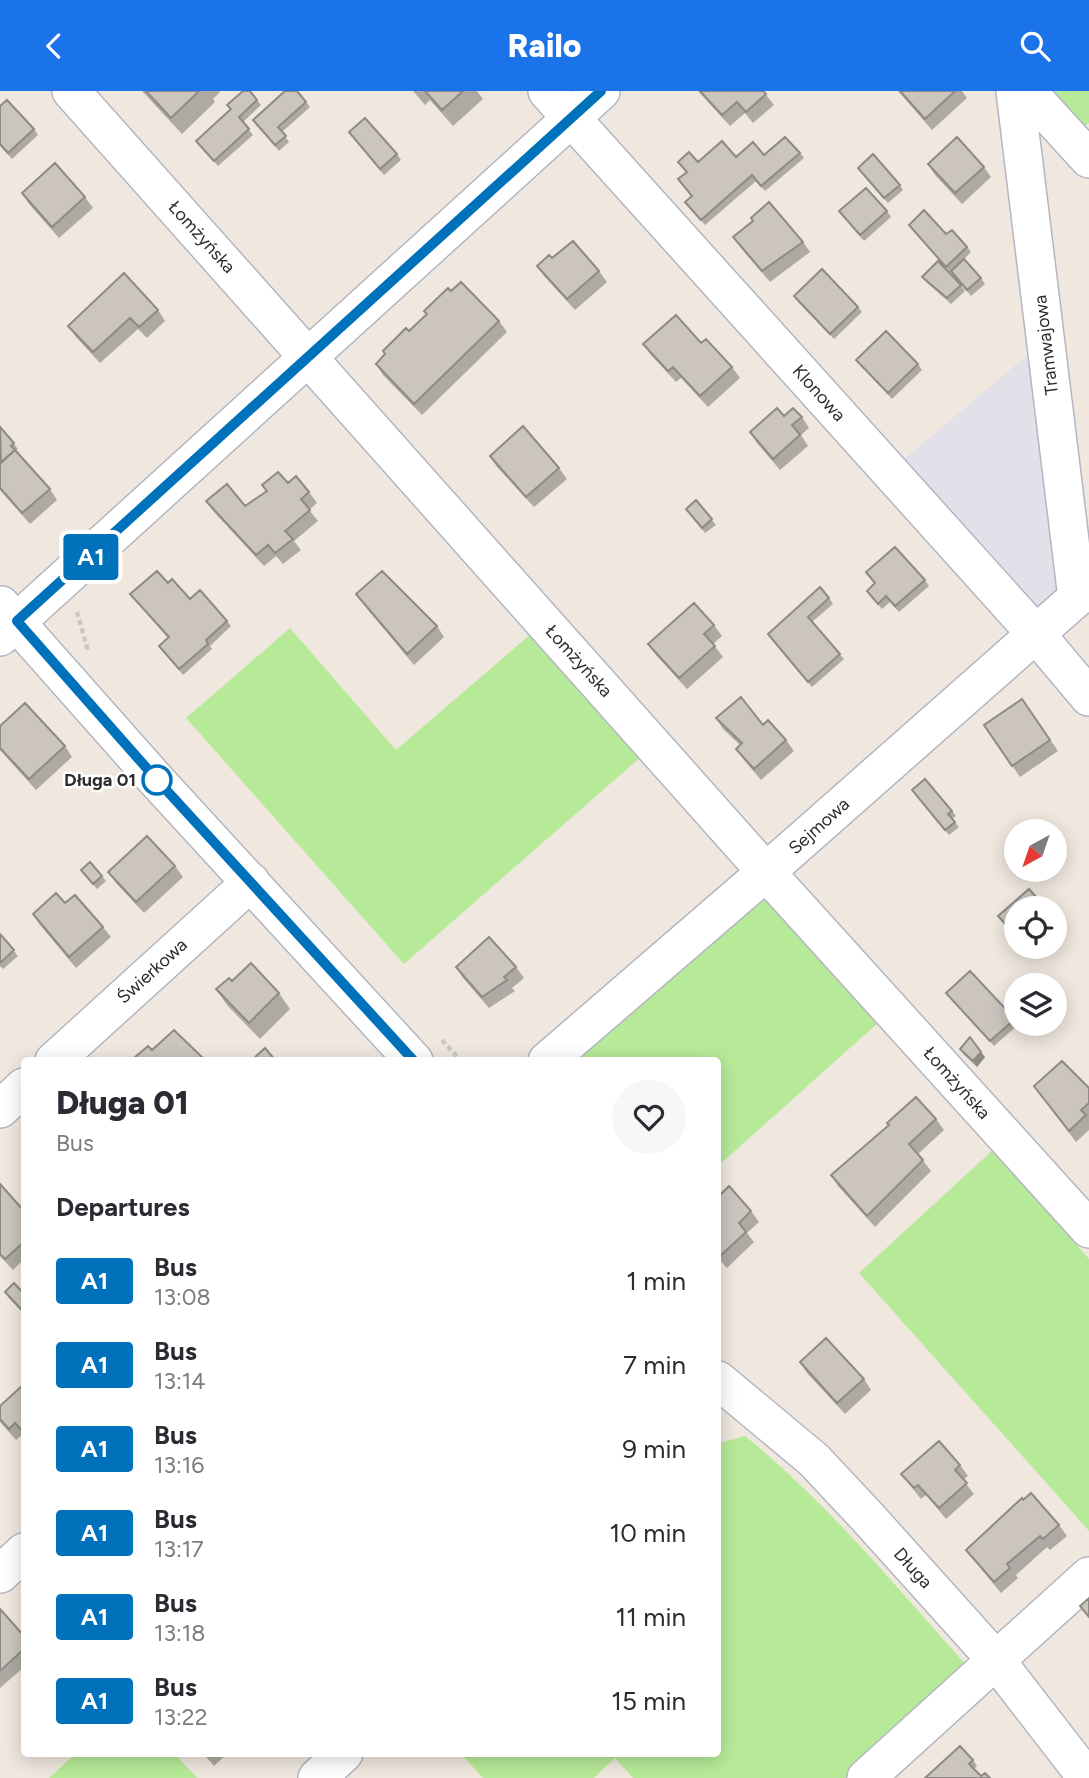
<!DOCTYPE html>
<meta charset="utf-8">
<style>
body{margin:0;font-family:Figtree,sans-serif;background:#f7f7f7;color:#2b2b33;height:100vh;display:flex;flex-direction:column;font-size:26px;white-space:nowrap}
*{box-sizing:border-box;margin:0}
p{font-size:23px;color:#7c7c81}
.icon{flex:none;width:38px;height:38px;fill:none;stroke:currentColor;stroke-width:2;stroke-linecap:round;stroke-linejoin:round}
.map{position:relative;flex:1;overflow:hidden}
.panel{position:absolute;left:21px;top:966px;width:700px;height:700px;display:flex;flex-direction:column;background:#fff;border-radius:7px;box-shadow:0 4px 18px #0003}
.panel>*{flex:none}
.badge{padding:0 14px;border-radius:5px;font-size:24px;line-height:46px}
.needle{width:46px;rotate:220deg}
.controls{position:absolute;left:1004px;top:728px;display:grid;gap:14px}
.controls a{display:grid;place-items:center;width:63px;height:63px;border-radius:50%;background:#fff;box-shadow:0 4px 18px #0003;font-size:35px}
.map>.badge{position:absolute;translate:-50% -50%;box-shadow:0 0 0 4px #fff}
h2{padding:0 35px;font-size:26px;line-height:63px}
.round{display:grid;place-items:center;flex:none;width:74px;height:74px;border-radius:37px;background:#f7f7f7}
.overview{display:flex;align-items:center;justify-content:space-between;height:119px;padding:0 35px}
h1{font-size:33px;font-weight:800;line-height:52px}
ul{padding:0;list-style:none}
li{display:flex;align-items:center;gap:21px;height:84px;padding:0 35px}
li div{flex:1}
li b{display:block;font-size:26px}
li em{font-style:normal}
li .badge{min-width:77px;font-weight:700;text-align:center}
header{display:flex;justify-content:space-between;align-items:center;height:91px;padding:0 35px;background:#1a73e8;color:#fff;font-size:32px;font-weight:800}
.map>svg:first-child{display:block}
</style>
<header><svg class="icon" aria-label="back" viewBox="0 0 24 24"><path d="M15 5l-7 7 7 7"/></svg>Railo<svg class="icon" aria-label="search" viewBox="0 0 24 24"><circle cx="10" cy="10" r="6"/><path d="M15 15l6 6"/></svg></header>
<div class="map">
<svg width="1089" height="1687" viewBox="0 0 1089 1687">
<rect width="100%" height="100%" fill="#f0e8df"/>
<path fill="#e2e0e8" d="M 1025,266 L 1032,275 L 1066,503 L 1039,523 L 902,370 Z"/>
<path fill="#b7ea98" d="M 1048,0 L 1089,0 L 1089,32 L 1082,38 Z
M 290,537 L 396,659 L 532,542 L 642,665 L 404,873 L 186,627 Z
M 765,802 L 879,931 L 718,1075 L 718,970 L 572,970 Z
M 994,1058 L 1089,1168 L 1089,1440 L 859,1182 Z
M 745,1345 C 828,1412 897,1497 968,1576 L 846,1687 L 633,1687 L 615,1667 L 594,1687 L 483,1687 L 461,1663 L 718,1662 L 718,1352 Z
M 75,1663 L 175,1663 L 197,1687 L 49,1687 Z"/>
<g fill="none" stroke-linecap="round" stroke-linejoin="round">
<g stroke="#b3b6c2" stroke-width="40">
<path id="minor" d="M 71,0 L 766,781 L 1089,1138
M 547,0 L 1036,543 L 1089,606
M 1015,0 L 1077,507
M 1027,0 L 1089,68
M 1,514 L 157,690 L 414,970
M 0,546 L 601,0
M 54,970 L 251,791
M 547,970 L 766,781 L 1089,496
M 0,1018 L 24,996
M 718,1289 L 814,1369 L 871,1430 L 995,1568 L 1087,1687
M 0,1483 L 24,1461
M 317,1687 L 344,1662
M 866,1687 L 1089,1485"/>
</g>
<path stroke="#c8c8c8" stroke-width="4.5" stroke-dasharray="5 3.5" stroke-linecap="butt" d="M 77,521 L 88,560
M 442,949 L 461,970"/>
<use href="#minor" stroke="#fff" stroke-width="37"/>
</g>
<path fill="#afa9a3" d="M 142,0 L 219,0 L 220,1 L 213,8 L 215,11 L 182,43 Z
M 413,0 L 477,0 L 483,8 L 453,35 L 430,9 L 425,14 Z
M 698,0 L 763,0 L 774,14 L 753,32 L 745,22 L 730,35 Z
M 898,0 L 962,0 L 967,7 L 932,39 Z
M 257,9 L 261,14 L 243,31 L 253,44 L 218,75 L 196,50 L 230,18 L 227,14 Z
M 306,11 L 310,16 L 282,41 L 289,51 L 279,60 L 253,29 Z
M 0,15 L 34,38 L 38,44 L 12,68 L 0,55 Z
M 349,41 L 397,63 L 401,69 L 384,84 Z
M 800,62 L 804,67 L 765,100 L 756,90 L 705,134 L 685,111 L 692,105 L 678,88 L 686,81 L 678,71 L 698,71 L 764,64 Z
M 928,73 L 984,76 L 991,86 L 962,113 L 935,84 Z
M 858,77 L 900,94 L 903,99 L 888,112 Z
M 22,102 L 85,106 L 93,117 L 59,147 L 29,113 Z
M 839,120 L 887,120 L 891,126 L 864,150 Z
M 909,134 L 946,143 L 967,156 L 971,161 L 959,173 L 981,187 L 985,193 L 971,205 L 951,180 L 950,181 Z
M 733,146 L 803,151 L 810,161 L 770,191 L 741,157 Z
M 552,167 L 599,180 L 607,191 L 575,219 L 544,185 L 537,175 Z
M 922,186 L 961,194 L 965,200 L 951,213 L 926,191 Z
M 794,205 L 858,216 L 862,221 L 834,248 L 798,211 Z
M 158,219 L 165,230 L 147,247 L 138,238 L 100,272 L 76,246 L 68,235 Z
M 424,220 L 499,230 L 507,241 L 422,324 L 383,284 L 376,273 L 385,264 L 383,260 L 409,240 L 427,223 Z
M 701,252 L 732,276 L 740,287 L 708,316 L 681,287 L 676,291 L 651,264 L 643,253 Z
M 856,269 L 918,273 L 922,279 L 892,308 Z
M 784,325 L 802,326 L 809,337 L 801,344 L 808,355 L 780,379 L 757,352 L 750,341 Z
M 0,336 L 18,358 L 16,359 L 50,398 L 57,409 L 30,433 L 0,399 Z
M 490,365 L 559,377 L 567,388 L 534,416 L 497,376 Z
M 288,392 L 309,401 L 317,412 L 309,419 L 318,430 L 294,450 L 301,459 L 283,473 L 276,465 L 264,475 L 214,421 L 206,410 L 245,415 Z
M 696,409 L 716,434 L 705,442 L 686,418 Z
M 866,481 L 925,489 L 929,495 L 899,521 L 890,511 L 882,518 L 867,500 L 875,493 Z
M 168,492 L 190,508 L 227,530 L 231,535 L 210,555 L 212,558 L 183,584 L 159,555 L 168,547 L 130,503 Z
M 356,503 L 437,535 L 444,546 L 414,574 L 364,514 Z
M 829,507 L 833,513 L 812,531 L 844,568 L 812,596 L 768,543 Z
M 714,534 L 722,545 L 713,553 L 723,566 L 687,598 L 656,564 L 648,553 Z
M 1022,608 L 1058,660 L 1020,686 L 984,634 Z
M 716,627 L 763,634 L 786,649 L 794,660 L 761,689 L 744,669 L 736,658 L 740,654 L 723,638 Z
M 0,635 L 65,655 L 72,666 L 36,699 L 0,659 Z
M 912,699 L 952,720 L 956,725 L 952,728 L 959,736 L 949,744 Z
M 90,771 L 106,790 L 97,798 L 81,779 Z
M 175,775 L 183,786 L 144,822 L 116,792 L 108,781 Z
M 1017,817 L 1017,848 L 998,825 Z
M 33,823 L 103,836 L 111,846 L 76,877 L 40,834 Z
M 1055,829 L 1060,836 L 1055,840 Z
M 0,843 L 18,865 L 3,878 L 0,875 Z
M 1024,856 L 1037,856 L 1029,862 Z
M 456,876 L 516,876 L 524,887 L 512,897 L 515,900 L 489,917 L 463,887 Z
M 232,890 L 279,902 L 290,918 L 260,948 L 227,914 L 216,898 Z
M 946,902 L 1015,928 L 1017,933 L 1019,933 L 994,955 Z
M 960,958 L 985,966 L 977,976 L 964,964 Z
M 1034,995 L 1089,997 L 1089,1039 L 1076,1051 Z
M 936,1028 L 944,1039 L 918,1063 L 931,1080 L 875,1136 L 838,1095 L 831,1084 Z
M 0,1093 L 24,1120 L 24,1168 L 13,1179 L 0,1165 Z
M 718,1106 L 751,1120 L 759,1131 L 747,1142 L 754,1151 L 727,1177 L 718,1167 Z
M 5,1201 L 24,1203 L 24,1223 L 8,1206 Z
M 800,1271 L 864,1288 L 871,1299 L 845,1323 L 807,1282 Z
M 24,1293 L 24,1344 L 23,1343 L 16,1349 L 0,1331 L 0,1315 Z
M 960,1374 L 968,1385 L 963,1389 L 974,1403 L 946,1428 L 926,1404 L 921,1408 L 901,1383 Z
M 1023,1409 L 1059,1434 L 1067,1445 L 1050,1459 L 1047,1456 L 1016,1484 L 1018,1487 L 1001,1502 L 974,1469 L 966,1459 Z
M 0,1518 L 24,1545 L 24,1576 L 0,1597 Z
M 203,1662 L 228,1662 L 214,1675 Z
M 973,1669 L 977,1675 L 974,1678 L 981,1685 L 990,1687 L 925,1687 Z"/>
<path fill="#8e8a85" d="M 981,961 L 985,966 L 977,976 L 973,970 Z"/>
<path fill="#cbc5be" stroke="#8e8a85" stroke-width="2" d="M 146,0 L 199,0 L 171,27 Z
M 243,0 L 250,0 L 257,9 L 239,26 L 249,38 L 214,70 L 196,50 L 231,18 L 227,14 Z
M 285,0 L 297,0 L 306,11 L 278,36 L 286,45 L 275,54 L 253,29 Z
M 425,0 L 463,0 L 442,19 Z
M 700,0 L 763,0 L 766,3 L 746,21 L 737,11 L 722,24 Z
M 900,0 L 955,0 L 925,28 Z
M 7,9 L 34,38 L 8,62 L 0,53 L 0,15 Z
M 365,27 L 397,63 L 380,78 L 349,41 Z
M 785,46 L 800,62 L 761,95 L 752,84 L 701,129 L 685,111 L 692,105 L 678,88 L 687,81 L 678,71 L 689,61 L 698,71 L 722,50 L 736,66 L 753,51 L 764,64 Z
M 957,46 L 984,76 L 955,102 L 928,73 Z
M 873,63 L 900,94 L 884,107 L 858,77 Z
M 55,72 L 85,106 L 52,136 L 22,102 Z
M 866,97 L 887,120 L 860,144 L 839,120 Z
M 769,111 L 803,151 L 762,180 L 733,146 L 753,130 L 751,127 Z
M 924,119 L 946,143 L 952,139 L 967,156 L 946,176 L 909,134 Z
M 573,150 L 599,180 L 567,208 L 537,175 L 549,164 L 552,167 Z
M 964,168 L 981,187 L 967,199 L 951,180 Z
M 938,170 L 961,194 L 947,207 L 922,186 Z
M 822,178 L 858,216 L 830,243 L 794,205 Z
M 124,182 L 158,219 L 139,236 L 130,227 L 93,261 L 68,235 Z
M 461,191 L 499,230 L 414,313 L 376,273 L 385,263 L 383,260 L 406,237 L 409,240 L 427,223 L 424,220 L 448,197 L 451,200 Z
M 676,224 L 701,252 L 706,248 L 732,276 L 700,305 L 673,276 L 668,280 L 643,253 Z
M 886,240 L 918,273 L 888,302 L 856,269 Z
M 777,317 L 784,325 L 793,317 L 802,326 L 792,334 L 800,344 L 773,368 L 750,341 Z
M 523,335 L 559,377 L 526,406 L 490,365 Z
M 0,336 L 14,352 L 11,355 L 15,359 L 1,372 Z
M 15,359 L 50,398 L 22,422 L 0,397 L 0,372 Z
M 278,381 L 288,392 L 296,385 L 309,401 L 301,408 L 310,419 L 285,440 L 293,448 L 275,462 L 268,454 L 256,464 L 206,410 L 227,393 L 245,415 L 267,400 L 262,394 Z
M 696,409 L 712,428 L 702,437 L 686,418 Z
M 895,456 L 925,489 L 895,515 L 886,505 L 878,513 L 867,500 L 875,492 L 866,481 Z
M 157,480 L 168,492 L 172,488 L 190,508 L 200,499 L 227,530 L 206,549 L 208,553 L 179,578 L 159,555 L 169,546 L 130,503 Z
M 382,480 L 437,535 L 407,563 L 356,503 Z
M 820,496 L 829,507 L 808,526 L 840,563 L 808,591 L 768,543 Z
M 694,512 L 714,534 L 704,543 L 715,555 L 679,587 L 648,553 Z
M 741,606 L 763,634 L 768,629 L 786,649 L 754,678 L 736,658 L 742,652 L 716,627 Z
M 1022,608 L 1050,649 L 1012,675 L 984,634 Z
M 25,612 L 65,655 L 29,688 L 0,657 L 0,635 Z
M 925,688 L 952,720 L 948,723 L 955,731 L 945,739 L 912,699 Z
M 147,745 L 175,775 L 136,811 L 108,781 Z
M 90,771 L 102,785 L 93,793 L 81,779 Z
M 1029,798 L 1046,817 L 1017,817 L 1017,846 L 998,825 Z
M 56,802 L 65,812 L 75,804 L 103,836 L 69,866 L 33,823 Z
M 0,843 L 14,859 L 0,872 Z
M 489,846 L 516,876 L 504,886 L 507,889 L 482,906 L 456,876 Z
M 251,872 L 279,902 L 249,932 L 216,898 L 229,887 L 232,890 Z
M 970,880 L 1015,928 L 990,950 L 946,902 Z
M 174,939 L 206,970 L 136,970 L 134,967 L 148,955 L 152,959 Z
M 970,946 L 981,961 L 973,970 L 960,958 Z
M 265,957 L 276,970 L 251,970 Z
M 1062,970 L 1089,997 L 1089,1012 L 1081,1019 L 1086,1024 L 1069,1040 L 1034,995 Z
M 916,1006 L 936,1028 L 909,1053 L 923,1069 L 867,1125 L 831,1084 L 889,1034 L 887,1032 Z
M 0,1093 L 24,1120 L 24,1151 L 5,1168 L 0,1163 Z
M 729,1095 L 751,1120 L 739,1132 L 746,1141 L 719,1166 L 718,1164 L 718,1106 Z
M 14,1192 L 24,1203 L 24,1215 L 21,1218 L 5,1201 Z
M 826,1247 L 864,1288 L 837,1312 L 800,1271 Z
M 24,1293 L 24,1342 L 15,1332 L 9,1338 L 0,1328 L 0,1315 Z
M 939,1350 L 960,1374 L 955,1379 L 967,1392 L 939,1417 L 918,1394 L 914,1397 L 901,1383 Z
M 1031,1402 L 1059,1434 L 1043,1448 L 1040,1445 L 1007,1473 L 1010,1477 L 994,1491 L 966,1459 L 1022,1407 L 1023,1409 Z
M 1089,1507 L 1089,1526 L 1080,1515 Z
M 0,1518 L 24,1545 L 24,1558 L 0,1580 Z
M 960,1655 L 973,1669 L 969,1673 L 981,1685 L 985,1682 L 990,1687 L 925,1687 Z"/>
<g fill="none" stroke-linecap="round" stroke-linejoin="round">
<g stroke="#fff" stroke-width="16">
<path id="line" d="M 414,970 L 158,690 L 17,530 L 601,0"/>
</g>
<use href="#line" stroke="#0072bc" stroke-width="10"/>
</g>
<circle fill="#fff" stroke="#0072bc" stroke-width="3.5" cx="157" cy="689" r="14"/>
<g text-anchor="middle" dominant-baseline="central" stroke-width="5" stroke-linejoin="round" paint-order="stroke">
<g font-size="18" fill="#2d2d2d" stroke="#fff">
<text transform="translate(202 146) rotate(48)">Łomżyńska</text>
<text transform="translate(1046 254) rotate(-97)">Tramwajowa</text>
<text transform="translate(819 302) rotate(48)">Klonowa</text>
<text transform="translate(579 570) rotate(48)">Łomżyńska</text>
<text transform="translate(819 735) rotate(-42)">Sejmowa</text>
<text transform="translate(152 880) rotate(-42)">Świerkowa</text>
<text transform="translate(957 992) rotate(48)">Łomżyńska</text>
<text transform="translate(913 1477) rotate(48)">Długa</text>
</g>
<g font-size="18" font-weight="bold" fill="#2d2d2d" stroke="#fff" text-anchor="end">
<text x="136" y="689">Długa 01</text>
</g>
</g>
</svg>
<div class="controls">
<a><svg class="needle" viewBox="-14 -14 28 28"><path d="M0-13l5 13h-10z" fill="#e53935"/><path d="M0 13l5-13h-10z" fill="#7c7c81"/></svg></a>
<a><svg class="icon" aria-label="locate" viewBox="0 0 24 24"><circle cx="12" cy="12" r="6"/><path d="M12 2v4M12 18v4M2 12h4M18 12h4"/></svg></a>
<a><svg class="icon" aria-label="layers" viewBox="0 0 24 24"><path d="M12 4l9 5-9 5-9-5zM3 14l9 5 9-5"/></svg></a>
</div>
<b class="badge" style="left:91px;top:466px;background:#0072bc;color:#fff">A1</b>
<section class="panel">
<div class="overview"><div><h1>Długa 01</h1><p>Bus</p></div><a class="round"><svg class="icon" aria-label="heart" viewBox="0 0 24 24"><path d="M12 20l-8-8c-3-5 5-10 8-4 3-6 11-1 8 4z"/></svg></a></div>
<h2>Departures</h2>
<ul>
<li><span class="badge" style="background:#0072bc;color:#fff">A1</span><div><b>Bus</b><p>13:08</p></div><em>1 min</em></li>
<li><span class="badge" style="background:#0072bc;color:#fff">A1</span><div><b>Bus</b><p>13:14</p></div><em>7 min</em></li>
<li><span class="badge" style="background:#0072bc;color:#fff">A1</span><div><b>Bus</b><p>13:16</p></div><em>9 min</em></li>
<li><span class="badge" style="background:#0072bc;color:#fff">A1</span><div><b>Bus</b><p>13:17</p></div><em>10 min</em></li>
<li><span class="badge" style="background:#0072bc;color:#fff">A1</span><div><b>Bus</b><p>13:18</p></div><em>11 min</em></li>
<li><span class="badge" style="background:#0072bc;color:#fff">A1</span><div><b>Bus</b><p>13:22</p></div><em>15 min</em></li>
</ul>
</section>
</div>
